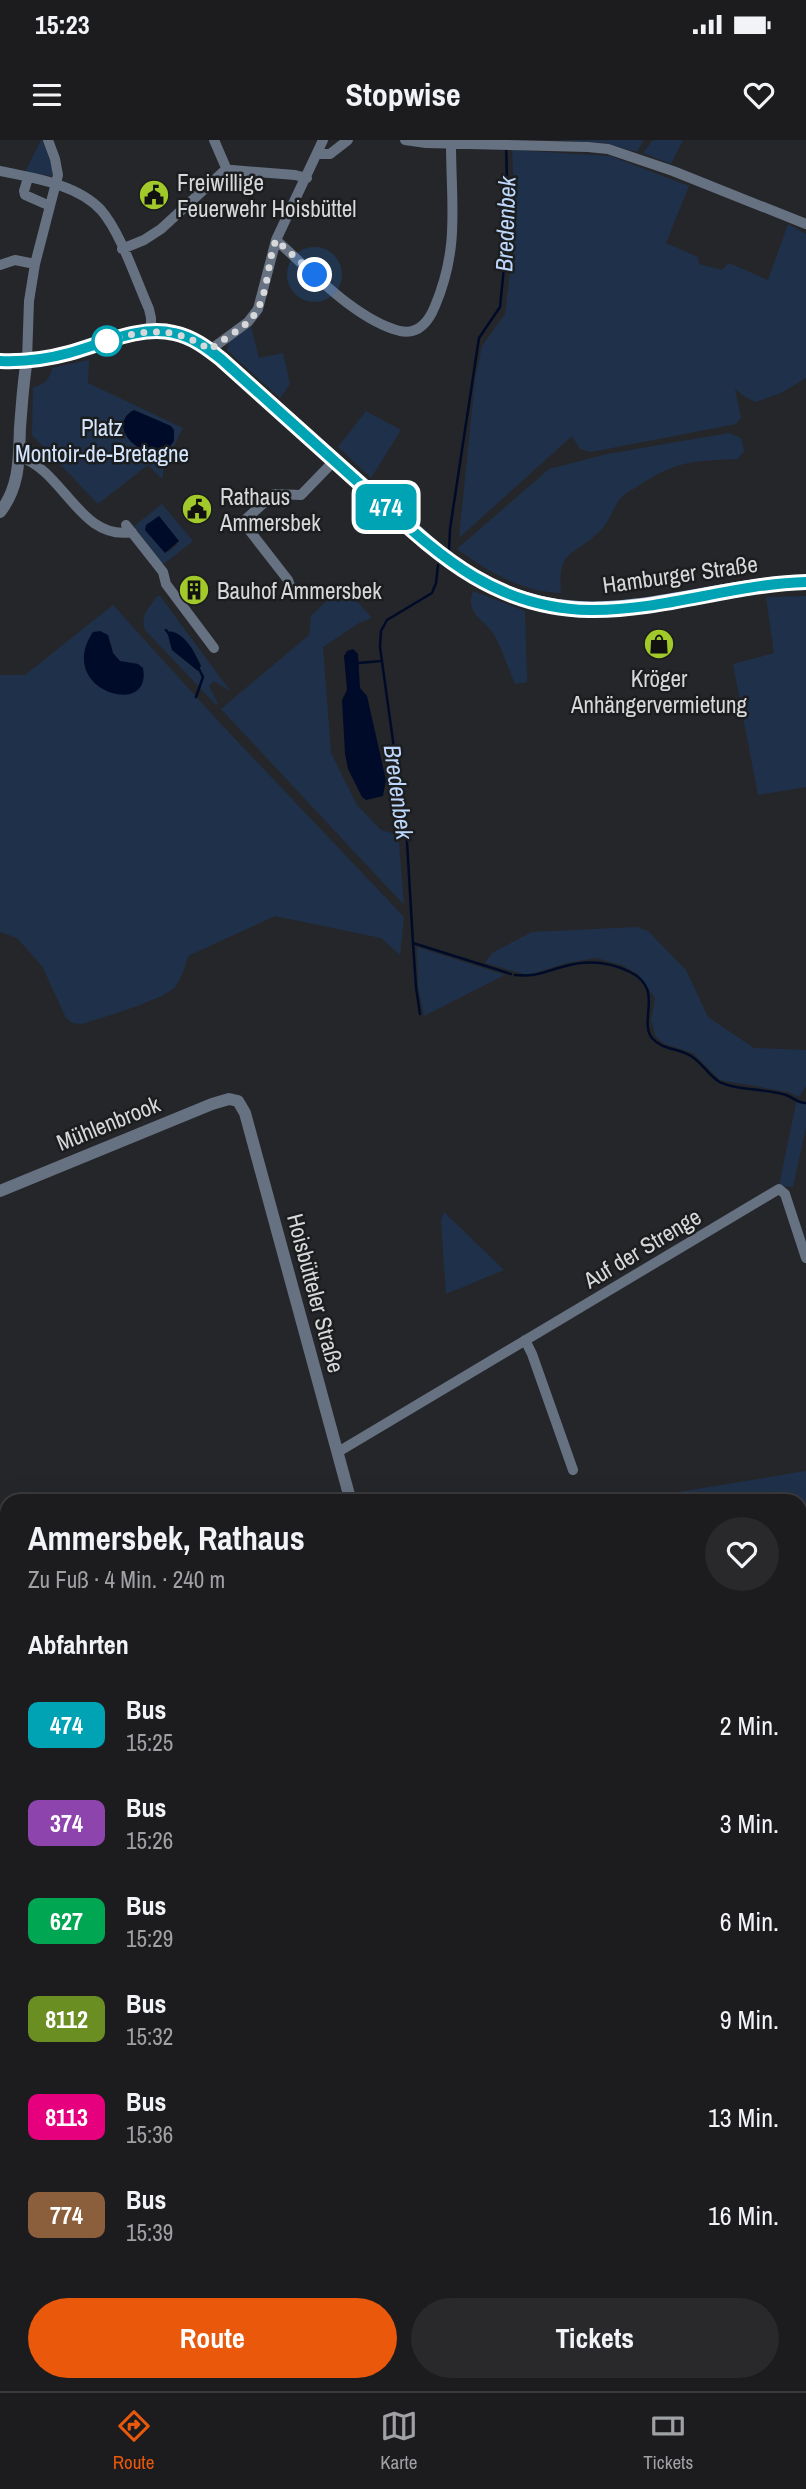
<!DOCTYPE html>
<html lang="de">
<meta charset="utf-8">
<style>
body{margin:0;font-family:"Archivo Narrow",sans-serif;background:#29292c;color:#f1f3f6;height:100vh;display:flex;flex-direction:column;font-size:26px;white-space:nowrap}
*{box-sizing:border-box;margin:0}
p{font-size:23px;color:#a0a1a4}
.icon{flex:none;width:38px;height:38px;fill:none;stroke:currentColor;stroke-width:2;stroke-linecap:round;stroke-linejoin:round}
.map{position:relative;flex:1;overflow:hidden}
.sheet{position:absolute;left:0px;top:1354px;width:807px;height:898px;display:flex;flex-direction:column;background:#1c1c1f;border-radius:21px 21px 0 0;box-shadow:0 7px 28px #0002,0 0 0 2px #3a3a3d}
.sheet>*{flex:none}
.badge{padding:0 14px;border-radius:10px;font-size:24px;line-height:46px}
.you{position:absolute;width:35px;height:35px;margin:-18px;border:5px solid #fff;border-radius:50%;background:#1a73e8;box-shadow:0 0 0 10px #1a73e833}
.map>.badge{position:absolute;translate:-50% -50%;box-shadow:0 0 0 4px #fff}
h2{padding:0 28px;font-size:26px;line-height:63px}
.round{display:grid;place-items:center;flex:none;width:74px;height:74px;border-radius:37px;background:#29292c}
.overview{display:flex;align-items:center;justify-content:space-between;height:119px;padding:0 28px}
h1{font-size:33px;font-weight:700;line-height:52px}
.action{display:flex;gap:14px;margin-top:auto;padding:14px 28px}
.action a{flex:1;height:80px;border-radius:42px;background:#ea580c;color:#fff;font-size:28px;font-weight:700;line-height:80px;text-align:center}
.action a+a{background:#29292c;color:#f1f3f6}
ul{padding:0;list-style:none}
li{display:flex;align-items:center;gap:21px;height:98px;padding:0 28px}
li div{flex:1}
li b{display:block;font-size:26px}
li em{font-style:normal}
li .badge{min-width:77px;font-weight:700;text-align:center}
.status{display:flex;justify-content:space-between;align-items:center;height:49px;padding:0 35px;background:#1c1c1f;direction:ltr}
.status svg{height:19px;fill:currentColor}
header{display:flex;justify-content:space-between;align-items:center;height:91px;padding:0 28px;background:#1c1c1f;font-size:32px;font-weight:700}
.tabs{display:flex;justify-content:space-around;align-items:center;height:98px;border-top:2px solid #3a3a3d;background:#1c1c1f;font-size:19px;color:#a0a1a4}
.tabs a{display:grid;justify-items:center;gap:4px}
.tabs .selected{color:#ea580c}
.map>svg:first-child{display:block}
</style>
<div class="status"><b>15:23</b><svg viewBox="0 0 49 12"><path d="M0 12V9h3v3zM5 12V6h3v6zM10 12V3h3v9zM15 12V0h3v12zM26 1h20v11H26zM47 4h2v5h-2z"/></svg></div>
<header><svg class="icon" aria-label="menu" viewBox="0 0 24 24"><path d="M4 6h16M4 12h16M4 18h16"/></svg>Stopwise<svg class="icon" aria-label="heart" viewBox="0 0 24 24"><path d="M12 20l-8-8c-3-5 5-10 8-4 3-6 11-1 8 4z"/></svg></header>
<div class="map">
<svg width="806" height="2251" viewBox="0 0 806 2251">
<rect width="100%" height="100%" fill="#252629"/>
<path fill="#1f314a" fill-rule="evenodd" d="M 41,0 L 43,0 L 54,34 L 51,36 L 25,32 Z
M 557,0 L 644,0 L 637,12 L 604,3 Z
M 653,0 L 683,0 L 671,24 L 643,13 Z
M 512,10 L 610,16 L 689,46 L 666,103 L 698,117 L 699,124 L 722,130 L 729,123 L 768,140 L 788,84 L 806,94 L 806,238 L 781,253 L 756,262 L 745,257 L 735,249 L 741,278 L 736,284 L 591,312 L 580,309 L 572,296 L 459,398 L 475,240 L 482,206 L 505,174 L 516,81 Z
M 251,186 L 259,218 L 283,213 L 290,244 L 280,258 L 227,210 L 229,201 Z
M 89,220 L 88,243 L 183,288 L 165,324 L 162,339 L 148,325 L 98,364 L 32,295 L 33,247 C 43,246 51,238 52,228 Z
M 366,271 L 401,290 L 371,338 L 338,307 Z
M 729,293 L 741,298 L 744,311 L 738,319 C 694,321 679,320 641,344 C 636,348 628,351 623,356 C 614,363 610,382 600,391 C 574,417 557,408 561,453 C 522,452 487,431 457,409 L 549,329 L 607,314 Z
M 162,364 L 193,401 L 164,424 L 161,423 L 134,386 ZM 145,388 L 178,404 L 168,412 Z
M 343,445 L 372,478 L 359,483 L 323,507 L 331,613 L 357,665 L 381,690 L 395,694 L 399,703 L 404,765 L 221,569 L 309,495 L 311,476 Z
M 473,451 L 525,471 L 527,542 L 515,544 C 508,528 502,508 493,493 C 483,478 465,474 473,451 Z
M 157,456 L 160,456 L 231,552 L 214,541 L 209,546 L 218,564 L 216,565 L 145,490 C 140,474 149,469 157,456 ZM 169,500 L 192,508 L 201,525 L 198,531 L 172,510 Z
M 806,456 L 806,647 L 758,655 L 733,524 L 774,513 L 766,457 Z
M 113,465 L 220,583 L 404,777 L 400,815 L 381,798 L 275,776 L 188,816 C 185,826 182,838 175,847 C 163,860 101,878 82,884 L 72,883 L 66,878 L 42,826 L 17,798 L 0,792 L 0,535 L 25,535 ZM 111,503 L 113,513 L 120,521 L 138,524 L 96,545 L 85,529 Z
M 637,787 L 648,791 L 686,830 L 708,877 L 754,908 L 806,910 L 806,946 L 799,957 L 788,952 L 720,940 L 693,913 L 665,904 L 656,897 L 651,880 L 655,858 L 638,834 L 622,825 L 596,818 L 566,823 L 528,835 L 485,823 L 492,813 L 532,792 Z
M 417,807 L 505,835 L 424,876 L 418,846 Z
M 806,961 L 806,987 L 793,1047 L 779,1046 L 796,963 Z
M 444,1072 L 504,1130 L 446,1154 L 441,1080 Z
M 806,1331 L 806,1497 L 800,1494 L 800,1362 L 637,1362 L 635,1359 Z
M 295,2245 L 561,2245 L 566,2251 L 300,2251 Z"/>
<path fill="#000b29" d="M 134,270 L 171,286 L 174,290 L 174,301 L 167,311 C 140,321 105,285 134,270 Z
M 159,376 L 179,401 L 165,413 L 145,390 L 146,385 Z
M 100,491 L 108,495 L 113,513 L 120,521 L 138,524 L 143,528 C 153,580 54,550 93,492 Z
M 170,491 C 187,495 194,512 201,526 L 198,531 L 172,510 L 168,495 Z
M 353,509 L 358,514 L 360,548 L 367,556 L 386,640 L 383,656 L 366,660 L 362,657 L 348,629 L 345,614 L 342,560 L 347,550 L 344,516 L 347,511 Z
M 426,2245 L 527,2245 L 523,2251 L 429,2251 Z"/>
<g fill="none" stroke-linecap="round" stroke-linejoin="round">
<path stroke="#000b29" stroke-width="2.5" d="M 130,316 L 137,308
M 449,411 L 450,389 L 479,198 L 500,167 L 508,88 L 506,0
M 438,425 L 436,443 L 432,453 L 387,480 L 381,491 L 380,507 L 407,702 L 413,803 L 511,834
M 166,490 L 169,494
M 359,523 L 381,521
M 196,557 L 203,537 L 199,529
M 413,803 L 416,847 L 420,874
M 515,835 C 536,837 543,832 562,827 C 585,820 608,821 630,832 C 665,849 638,880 652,898 C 662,910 678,908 691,916 C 701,922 708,934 718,941 C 732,950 769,949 786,955 C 794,958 798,963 806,963"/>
<path stroke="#667182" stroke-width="10" d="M 214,0 L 227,30
M 405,0 L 426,3 L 588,7 L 608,9 L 673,31 L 806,84
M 318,14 L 330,14 L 348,0
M 0,31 C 33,38 77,44 101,70 C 121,93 136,140 149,169 L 151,178 L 151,192
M 28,38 L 24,51 L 25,55 L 50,66
M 276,100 C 310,130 356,180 400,191 C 419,195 429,181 435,166 C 460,107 451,64 451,3
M 122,109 L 144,100 L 161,89 L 223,32 L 232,30 L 295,35 L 307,38
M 0,125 L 15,120 L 35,124
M 210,210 L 248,182 L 258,169 L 276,100 L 323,0
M 27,220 L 29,161 L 35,124 L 58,35 L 55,19 L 48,0
M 20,317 C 64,331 80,401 132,392
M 126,385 L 163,432 L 166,444 L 214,508
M 293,454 L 288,440 L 246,386 L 247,378 L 274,354 L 301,355 L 334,321
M 525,1200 L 532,1214 L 573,1330
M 338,1312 L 779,1049 L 785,1054 L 806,1118
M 800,1709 L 806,1708
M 0,1977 L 7,1978
M 0,2051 L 7,2079
M 0,2136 L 7,2131
M 283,2245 L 288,2251"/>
<path stroke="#667182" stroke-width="12" d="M 0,372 C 20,347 19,317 20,287 C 22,265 23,242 27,220
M 0,1051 L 212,964 L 229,959 L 238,961 L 245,973 L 351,1362
M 800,2129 L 806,2134"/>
<path stroke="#a4bddf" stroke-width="14" d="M 0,221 C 23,222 47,219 69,213 C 106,203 147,182 185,196 C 199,201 210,210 221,219 L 449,421 C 576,511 672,446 806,442"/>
</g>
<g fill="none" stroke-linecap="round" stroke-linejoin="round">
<g stroke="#fff" stroke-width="16">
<path id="line" d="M 0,221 C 23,222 47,219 69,213 C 102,204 140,185 174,193 C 193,197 207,208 221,219 C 267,260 313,302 359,343 C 431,407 487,468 590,470 C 663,471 733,444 806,442"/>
</g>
<use href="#line" stroke="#00a3b4" stroke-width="10"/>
<path stroke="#d7d8d9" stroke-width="7" stroke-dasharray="0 12.6" d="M 107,201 C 146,189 175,186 210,210 C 221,200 241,190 250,180 C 269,160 266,125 276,100 L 315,135"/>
</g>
<defs>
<g id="civic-disc" transform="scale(1.575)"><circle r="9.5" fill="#a1c92a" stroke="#1b1d1f"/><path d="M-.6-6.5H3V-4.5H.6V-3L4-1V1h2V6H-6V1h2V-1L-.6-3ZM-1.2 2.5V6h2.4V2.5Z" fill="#111"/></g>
<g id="building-disc" transform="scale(1.575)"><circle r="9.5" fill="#a1c92a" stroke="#1b1d1f"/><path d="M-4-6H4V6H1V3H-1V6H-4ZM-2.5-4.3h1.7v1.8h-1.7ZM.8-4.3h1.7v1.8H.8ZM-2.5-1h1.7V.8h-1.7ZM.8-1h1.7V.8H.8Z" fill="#111"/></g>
<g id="shop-disc" transform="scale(1.575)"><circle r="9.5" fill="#a1c92a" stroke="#1b1d1f"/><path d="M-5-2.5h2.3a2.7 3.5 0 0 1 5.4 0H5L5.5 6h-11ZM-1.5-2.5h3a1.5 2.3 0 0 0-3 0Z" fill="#111"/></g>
</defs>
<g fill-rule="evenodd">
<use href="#civic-disc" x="154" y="55"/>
<use href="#civic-disc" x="197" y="369"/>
<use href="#building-disc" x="194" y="450"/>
<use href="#shop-disc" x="659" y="504"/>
</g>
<circle fill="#fff" stroke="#00a3b4" stroke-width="3.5" cx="107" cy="201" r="14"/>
<g text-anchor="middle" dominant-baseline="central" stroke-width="5" stroke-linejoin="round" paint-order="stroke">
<g font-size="23" fill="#d7d8d9" stroke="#1b1d1f" text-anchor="start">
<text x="177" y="42">Freiwillige<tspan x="177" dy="26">Feuerwehr Hoisbüttel</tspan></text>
<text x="220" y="356">Rathaus<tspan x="220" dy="26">Ammersbek</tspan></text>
<text x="217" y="450">Bauhof Ammersbek</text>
<text x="659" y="538" text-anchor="middle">Kröger<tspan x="659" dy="26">Anhängervermietung</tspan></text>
</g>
<g font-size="23" fill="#d4e5fe" stroke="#1b1d1f">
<text x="102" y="287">Platz<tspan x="102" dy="26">Montoir-de-Bretagne</tspan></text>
</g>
<g font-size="23" fill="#d7d8d9" stroke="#1b1d1f">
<text transform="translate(680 434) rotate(-8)">Hamburger Straße</text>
<text transform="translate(108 983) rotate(-22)">Mühlenbrook</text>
<text transform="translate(642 1108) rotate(-31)">Auf der Strenge</text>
<text transform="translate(316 1153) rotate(75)">Hoisbütteler Straße</text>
</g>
<g font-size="24" font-style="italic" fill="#bdd6fb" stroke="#1b1d1f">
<text transform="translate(505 84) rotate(-88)">Bredenbek</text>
<text transform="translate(399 652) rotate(82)">Bredenbek</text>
</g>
</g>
</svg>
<div class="you" style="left:315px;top:135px"></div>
<b class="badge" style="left:386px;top:367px;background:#00a3b4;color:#fff">474</b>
<section class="sheet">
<div class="overview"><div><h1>Ammersbek, Rathaus</h1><p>Zu Fuß · 4 Min. · 240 m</p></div><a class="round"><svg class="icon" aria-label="heart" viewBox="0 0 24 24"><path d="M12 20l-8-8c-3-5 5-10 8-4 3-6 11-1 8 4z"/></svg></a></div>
<h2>Abfahrten</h2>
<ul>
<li><span class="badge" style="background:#00a3b4;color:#fff">474</span><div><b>Bus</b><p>15:25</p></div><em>2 Min.</em></li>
<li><span class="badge" style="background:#8e44ad;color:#fff">374</span><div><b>Bus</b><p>15:26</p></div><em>3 Min.</em></li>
<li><span class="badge" style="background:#00a651;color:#fff">627</span><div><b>Bus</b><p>15:29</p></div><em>6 Min.</em></li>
<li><span class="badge" style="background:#6b8e23;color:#fff">8112</span><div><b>Bus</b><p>15:32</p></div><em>9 Min.</em></li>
<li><span class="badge" style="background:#e6007e;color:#fff">8113</span><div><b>Bus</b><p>15:36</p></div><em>13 Min.</em></li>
<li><span class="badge" style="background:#8b5e3c;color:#fff">774</span><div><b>Bus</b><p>15:39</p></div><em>16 Min.</em></li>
</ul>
<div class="action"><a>Route</a><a>Tickets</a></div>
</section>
</div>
<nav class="tabs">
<a class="selected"><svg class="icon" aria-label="directions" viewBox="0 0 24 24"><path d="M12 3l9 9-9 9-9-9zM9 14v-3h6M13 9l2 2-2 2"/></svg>Route</a>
<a><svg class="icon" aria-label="map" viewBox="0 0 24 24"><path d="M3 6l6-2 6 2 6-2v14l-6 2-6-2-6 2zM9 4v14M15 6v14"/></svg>Karte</a>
<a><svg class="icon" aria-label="tickets" viewBox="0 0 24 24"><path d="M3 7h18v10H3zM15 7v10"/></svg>Tickets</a>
</nav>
